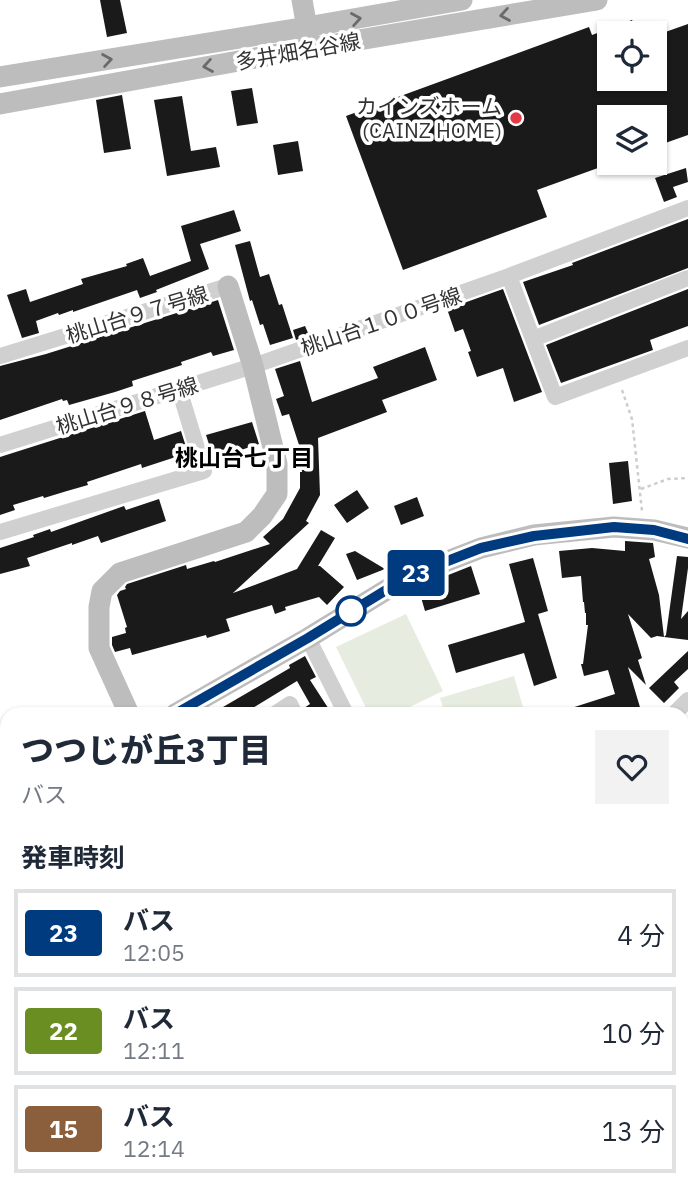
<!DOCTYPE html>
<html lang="ja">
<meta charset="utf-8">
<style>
body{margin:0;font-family:"IBM Plex Sans","Noto Sans JP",sans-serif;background:#f2f2f3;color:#1f2937;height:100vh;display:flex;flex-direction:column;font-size:26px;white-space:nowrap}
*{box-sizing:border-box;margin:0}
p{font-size:23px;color:#747a83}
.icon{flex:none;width:38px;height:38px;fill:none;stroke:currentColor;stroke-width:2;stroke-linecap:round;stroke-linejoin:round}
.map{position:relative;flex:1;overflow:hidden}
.details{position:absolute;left:0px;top:707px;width:690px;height:492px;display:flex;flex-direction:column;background:#fff;border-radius:21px 21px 0 0;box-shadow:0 2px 5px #0004}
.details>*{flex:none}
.badge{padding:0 14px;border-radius:5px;font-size:24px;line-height:46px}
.controls{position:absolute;left:597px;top:21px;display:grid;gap:14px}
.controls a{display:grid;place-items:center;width:70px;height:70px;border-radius:0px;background:#fff;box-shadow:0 2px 5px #0004;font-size:35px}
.map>.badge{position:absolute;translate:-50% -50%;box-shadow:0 0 0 4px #fff}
h2{padding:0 21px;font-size:26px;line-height:63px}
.round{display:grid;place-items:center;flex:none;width:74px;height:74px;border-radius:0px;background:#f2f2f3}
.head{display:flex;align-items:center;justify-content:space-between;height:119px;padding:0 21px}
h1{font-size:33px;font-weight:800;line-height:52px}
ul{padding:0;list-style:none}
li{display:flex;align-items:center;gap:21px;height:88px;margin:0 14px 10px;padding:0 7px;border:4px solid #e0e1e3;border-radius:0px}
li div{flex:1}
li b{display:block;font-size:26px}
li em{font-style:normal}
li .badge{min-width:77px;font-weight:700;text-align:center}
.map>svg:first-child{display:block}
</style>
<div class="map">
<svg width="688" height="1198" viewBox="0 0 688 1198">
<rect width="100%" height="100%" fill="#fff"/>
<path fill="#e6ecdf" d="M 406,614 L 443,691 L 395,714 L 369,714 L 336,647 Z
M 514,676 L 525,714 L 445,714 L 440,698 Z
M 30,1192 L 146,1192 L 147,1198 L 17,1198 Z"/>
<path fill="#1a1a1a" d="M 100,0 L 120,0 L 127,33 L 107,37 Z
M 632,20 L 637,33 L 609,33 L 609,79 L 654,79 L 654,36 L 688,24 L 688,135 L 654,147 L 654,117 L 609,117 L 609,164 L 537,190 L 547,217 L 403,270 L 346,116 L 589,27 L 592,35 Z
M 252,88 L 258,123 L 237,126 L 231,91 Z
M 122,95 L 131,149 L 104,153 L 96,100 Z
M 182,96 L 191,151 L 216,147 L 220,167 L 167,176 L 154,100 Z
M 298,141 L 303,171 L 278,175 L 273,145 Z
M 686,168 L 688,182 L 673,187 L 677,197 L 664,202 L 655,178 Z
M 234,210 L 241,231 L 200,244 L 209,269 L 156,290 L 157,292 L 140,298 L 137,290 L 73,312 L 73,310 L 59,315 L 58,313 L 36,321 L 39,333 L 22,338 L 7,295 L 26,289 L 30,302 L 83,284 L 81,279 L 127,266 L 126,264 L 143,258 L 150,276 L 191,261 L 181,226 Z
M 688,219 L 688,268 L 539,325 L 523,282 L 573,265 L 572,263 Z
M 250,241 L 260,277 L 269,274 L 279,305 L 282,304 L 293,338 L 270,345 L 263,324 L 260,325 L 252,300 L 250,301 L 235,245 Z
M 503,289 L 542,392 L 514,402 L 503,368 L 477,377 L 468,352 L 471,351 L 463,329 L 455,332 L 447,309 Z
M 688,289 L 688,326 L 650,340 L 653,350 L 561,383 L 546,345 Z
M 218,300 L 234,350 L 213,356 L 211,352 L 181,362 L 182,365 L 132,381 L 133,386 L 115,392 L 69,405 L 67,400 L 63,401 L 62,399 L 0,420 L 0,366 L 46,354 Z
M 305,326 L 309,335 L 296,340 L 293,330 Z
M 425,347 L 437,380 L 382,400 L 387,412 L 318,438 L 320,495 L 306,521 L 309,523 L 233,593 L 297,569 L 321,530 L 335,538 L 318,566 L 320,566 L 344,587 L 327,605 L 319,597 L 285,607 L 286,610 L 275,614 L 272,605 L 226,619 L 230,631 L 207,638 L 206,635 L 132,655 L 130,648 L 115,652 L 112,645 L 112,637 L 126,633 L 125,628 L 127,627 L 117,595 L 120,591 L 126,589 L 125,587 L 127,584 L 186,565 L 187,569 L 214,561 L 215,562 L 270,544 L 263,537 L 283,519 L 300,488 L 300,472 L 302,472 L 300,448 L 289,414 L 282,416 L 276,399 L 284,396 L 275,369 L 300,361 L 312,402 L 378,378 L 373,367 Z
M 145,411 L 154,440 L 181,431 L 188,453 L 142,468 L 141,464 L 87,482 L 88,485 L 67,491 L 44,498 L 43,496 L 13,505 L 15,510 L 0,515 L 0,457 Z
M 252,422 L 259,444 L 241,450 L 240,448 L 213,457 L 206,435 Z
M 628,461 L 632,501 L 613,504 L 609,463 Z
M 357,490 L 369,508 L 347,523 L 334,505 Z
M 417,497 L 424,516 L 401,525 L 394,506 Z
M 159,499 L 166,521 L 101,543 L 98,536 L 72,545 L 72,543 L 27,558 L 30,566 L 0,574 L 0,548 L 34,537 L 33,535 L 50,529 L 51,532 L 124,506 L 126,510 Z
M 625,541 L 653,543 L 655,557 L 649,559 L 659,595 L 664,637 L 657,636 L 651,638 L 628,614 L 642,658 L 638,660 L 646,685 L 628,667 L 642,714 L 562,714 L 562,711 L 615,694 L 608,670 L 584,676 L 581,664 L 583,664 L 588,625 L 586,625 L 586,613 L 585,613 L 584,602 L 583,602 L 581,576 L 562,578 L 559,551 L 592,548 L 625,551 Z
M 355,551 L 385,569 L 357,580 L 346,554 Z
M 677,556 L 688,557 L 688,568 L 681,619 L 688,611 L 688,640 L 664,637 L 666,635 Z
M 533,558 L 548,611 L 538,614 L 557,678 L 534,686 L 524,653 L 456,673 L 448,645 L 525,622 L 509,564 Z
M 471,566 L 480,594 L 425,611 L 418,587 Z
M 688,651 L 688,669 L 674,682 L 679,688 L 664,703 L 649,688 Z
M 305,656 L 316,677 L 310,680 L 332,714 L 305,714 L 304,708 L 310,704 L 297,681 L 243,714 L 211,714 L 290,668 L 289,665 Z"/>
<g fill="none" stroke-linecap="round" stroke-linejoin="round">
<path stroke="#cdcdcd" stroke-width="2.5" stroke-dasharray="3.5 3.5" stroke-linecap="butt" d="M 622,390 L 632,419 L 642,511
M 641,489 L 668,479 L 688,478
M 682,856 L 688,854
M 166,1192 L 167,1198"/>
<path stroke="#d0d0d0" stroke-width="16" d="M 688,208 L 509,276 L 555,397 L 688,348
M 533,339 L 688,278
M 0,356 L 228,286
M 0,445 L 253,366 L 509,276
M 0,532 L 204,471 L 179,389
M 308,638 L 346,714
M 275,714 L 290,704 L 295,714
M 674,714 L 688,700
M 682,734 L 688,748
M 682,978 L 688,983
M 0,986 L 7,975
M 0,997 L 7,1008
M 0,1128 L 7,1126
M 682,1181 L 688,1185
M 474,1192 L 476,1198
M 503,1198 L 507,1192"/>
<path stroke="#bdbdbd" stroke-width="21" d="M 302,0 L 309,39
M 0,77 L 307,27 L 462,0
M 0,104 L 311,48 L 597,0
M 129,714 L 99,648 L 99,607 L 102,591 L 120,573 L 246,532 L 262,516 L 277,494 L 277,464 L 253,366 L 228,286
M 175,714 L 308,638 L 409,576 L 481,548 L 534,535 L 614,527 L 654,530 L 688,538
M 0,882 L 7,871
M 682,1076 L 688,1070
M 682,1095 L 688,1089
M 583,1198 L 587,1192
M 602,1198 L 605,1192"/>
</g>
<defs><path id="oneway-chevron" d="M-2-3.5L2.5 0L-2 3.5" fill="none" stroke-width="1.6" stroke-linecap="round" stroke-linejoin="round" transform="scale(1.75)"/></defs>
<g stroke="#6a6a6a">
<use href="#oneway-chevron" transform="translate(505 15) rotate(170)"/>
<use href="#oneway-chevron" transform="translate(356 19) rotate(-10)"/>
<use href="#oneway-chevron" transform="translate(107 60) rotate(-9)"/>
<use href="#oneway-chevron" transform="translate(208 66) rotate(170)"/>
</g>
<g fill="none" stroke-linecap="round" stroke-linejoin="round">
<g stroke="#fff" stroke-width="16">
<path id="line" d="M 175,714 L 308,638 L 409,576 L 481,548 L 534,536 L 614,527 L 654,530 L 688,539"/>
</g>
<use href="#line" stroke="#003b80" stroke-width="10"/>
</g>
<circle fill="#e63946" stroke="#fff" stroke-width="2.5" cx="516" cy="118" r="7"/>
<circle fill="#fff" stroke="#003b80" stroke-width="3.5" cx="351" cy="611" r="14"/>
<g text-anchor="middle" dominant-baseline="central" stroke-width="7" stroke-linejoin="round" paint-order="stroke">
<g font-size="21" fill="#333" stroke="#fff">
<text transform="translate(298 51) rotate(-10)">多井畑名谷線</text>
<text transform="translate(137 314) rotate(-17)">桃山台９７号線</text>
<text transform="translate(381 321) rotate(-19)">桃山台１００号線</text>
<text transform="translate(127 405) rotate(-17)">桃山台９８号線</text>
</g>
<g font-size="21" fill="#333" stroke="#fff" text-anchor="end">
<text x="502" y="106">カインズホーム<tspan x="502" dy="24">(CAINZ HOME)</tspan></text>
</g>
<g font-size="23" font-weight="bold" fill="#000" stroke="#fff">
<text x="244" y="457">桃山台七丁目</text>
</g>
</g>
</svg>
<div class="controls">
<a><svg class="icon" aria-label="locate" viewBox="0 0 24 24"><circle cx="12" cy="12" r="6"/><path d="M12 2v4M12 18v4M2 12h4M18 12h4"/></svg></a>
<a><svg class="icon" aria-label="layers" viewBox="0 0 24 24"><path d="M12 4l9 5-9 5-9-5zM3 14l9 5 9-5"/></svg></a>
</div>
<b class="badge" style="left:416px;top:573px;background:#003b80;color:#fff">23</b>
<section class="details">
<div class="head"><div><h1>つつじが丘3丁目</h1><p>バス</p></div><a class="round"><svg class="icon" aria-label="heart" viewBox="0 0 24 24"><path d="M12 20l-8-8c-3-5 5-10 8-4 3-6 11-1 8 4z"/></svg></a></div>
<h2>発車時刻</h2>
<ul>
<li><span class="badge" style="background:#003b80;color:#fff">23</span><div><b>バス</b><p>12:05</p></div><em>4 分</em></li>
<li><span class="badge" style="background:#6b8e23;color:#fff">22</span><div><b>バス</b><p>12:11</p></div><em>10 分</em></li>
<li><span class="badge" style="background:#8b5e3c;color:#fff">15</span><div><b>バス</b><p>12:14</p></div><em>13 分</em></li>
</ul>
</section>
</div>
